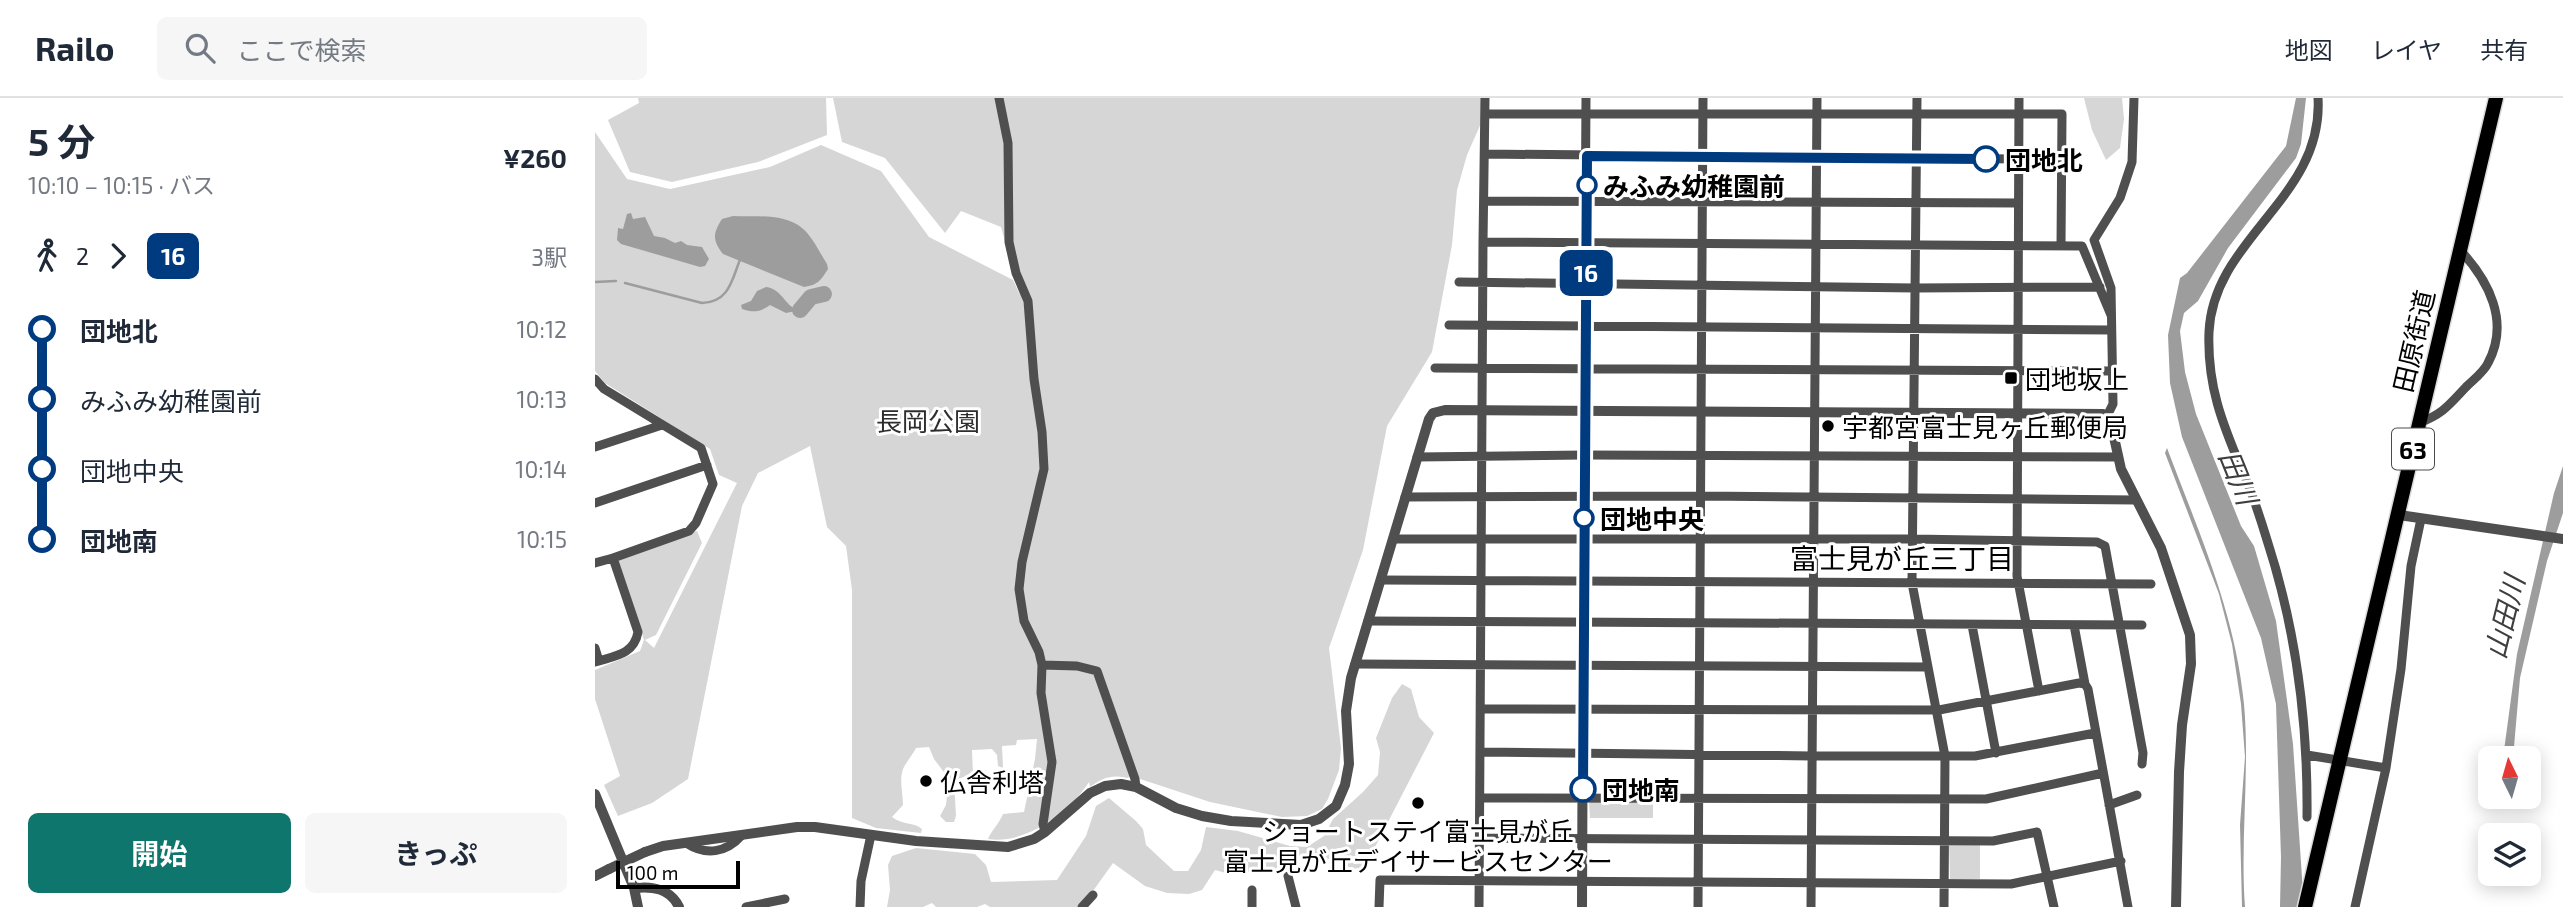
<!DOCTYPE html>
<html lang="ja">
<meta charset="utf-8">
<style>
body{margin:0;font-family:"Exo 2","Noto Sans JP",sans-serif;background:#f6f6f7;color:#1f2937;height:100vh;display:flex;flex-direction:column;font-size:26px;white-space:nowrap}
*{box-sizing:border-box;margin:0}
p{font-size:23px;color:#747a83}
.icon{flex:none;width:38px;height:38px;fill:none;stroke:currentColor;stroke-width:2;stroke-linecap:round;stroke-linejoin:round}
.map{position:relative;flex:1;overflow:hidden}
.details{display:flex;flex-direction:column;background:#fff;width:595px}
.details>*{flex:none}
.badge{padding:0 14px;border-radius:10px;font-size:24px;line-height:46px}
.needle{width:46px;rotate:355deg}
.controls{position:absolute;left:1883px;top:648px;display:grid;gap:14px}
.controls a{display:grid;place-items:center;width:63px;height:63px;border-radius:10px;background:#fff;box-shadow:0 4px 18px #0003;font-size:35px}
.scale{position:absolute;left:21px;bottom:18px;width:124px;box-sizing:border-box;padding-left:7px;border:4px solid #000;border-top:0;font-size:19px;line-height:24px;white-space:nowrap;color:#000;-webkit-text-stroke:5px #fff;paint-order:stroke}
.map>.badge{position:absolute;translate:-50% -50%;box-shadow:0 0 0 4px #fff}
.legs{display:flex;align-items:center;gap:10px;height:77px;padding:0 28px;font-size:23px}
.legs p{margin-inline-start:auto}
.summary{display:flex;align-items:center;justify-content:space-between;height:119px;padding:0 28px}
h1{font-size:38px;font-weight:700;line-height:52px}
.primary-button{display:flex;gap:14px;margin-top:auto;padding:14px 28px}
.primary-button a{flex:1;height:80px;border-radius:10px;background:#0f766e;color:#fff;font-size:28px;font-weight:700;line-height:80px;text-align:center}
.primary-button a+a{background:#f6f6f7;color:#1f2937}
ul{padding:0 28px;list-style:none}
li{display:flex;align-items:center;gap:24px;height:70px;font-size:26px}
li i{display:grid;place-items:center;width:10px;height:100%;margin:0 9px;background:currentColor}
li i::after{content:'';width:18px;height:18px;margin:-9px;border:5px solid;border-radius:50%;background:#fff}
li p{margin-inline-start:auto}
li:first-child i{background:linear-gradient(#0000 50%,currentColor 0)}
li:last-child i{background:linear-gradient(currentColor 50%,#0000 0)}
header{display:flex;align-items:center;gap:42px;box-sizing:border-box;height:98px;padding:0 35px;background:#fff;border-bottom:2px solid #e0e1e3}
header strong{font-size:33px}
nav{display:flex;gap:38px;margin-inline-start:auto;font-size:24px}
.search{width:490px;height:63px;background:#f6f6f7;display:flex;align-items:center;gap:18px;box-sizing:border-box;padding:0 24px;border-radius:10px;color:#747a83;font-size:26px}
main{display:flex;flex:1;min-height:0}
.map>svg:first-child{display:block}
</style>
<header>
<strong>Railo</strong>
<div class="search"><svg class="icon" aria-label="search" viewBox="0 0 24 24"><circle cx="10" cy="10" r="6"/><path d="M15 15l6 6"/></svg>ここで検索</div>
<nav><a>地図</a><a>レイヤ</a><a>共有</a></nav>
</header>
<main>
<section class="details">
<div class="summary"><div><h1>5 分</h1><p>10:10 – 10:15 · バス</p></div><b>¥260</b></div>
<div class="legs"><svg class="icon" aria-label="walk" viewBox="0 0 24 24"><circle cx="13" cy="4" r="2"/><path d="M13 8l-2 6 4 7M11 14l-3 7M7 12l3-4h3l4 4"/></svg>2<svg class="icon" aria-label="forward" viewBox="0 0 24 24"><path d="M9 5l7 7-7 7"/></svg><b class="badge" style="background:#003b80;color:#fff">16</b><p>3駅</p></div>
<ul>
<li><i style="color:#003b80"></i><b>団地北</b><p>10:12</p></li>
<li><i style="color:#003b80"></i><span>みふみ幼稚園前</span><p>10:13</p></li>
<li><i style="color:#003b80"></i><span>団地中央</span><p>10:14</p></li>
<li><i style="color:#003b80"></i><b>団地南</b><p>10:15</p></li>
</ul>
<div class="primary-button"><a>開始</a><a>きっぷ</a></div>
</section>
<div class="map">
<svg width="1968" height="809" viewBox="0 0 1968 809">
<rect width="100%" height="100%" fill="#fff"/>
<path fill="#d6d6d6" d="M 43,0 L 231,0 L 232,37 L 163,64 L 77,84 L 35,74 L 13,22 L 44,5 Z
M 238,0 L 891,0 L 887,23 L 872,57 L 862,92 L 857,147 L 837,254 L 792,328 L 768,452 L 734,550 L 746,650 L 744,672 L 733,701 L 727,711 L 712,718 L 687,719 L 615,704 L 536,678 L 532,680 C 517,676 507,680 495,689 L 494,684 C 475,714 430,747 393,741 C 396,733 404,726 408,716 L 429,714 L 440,661 L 442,641 L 422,642 L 421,647 L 407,648 L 408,670 L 403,668 L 402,657 L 397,651 L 377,652 L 378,676 L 359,682 L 361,718 L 359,724 L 351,724 L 345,718 L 351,707 L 354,681 L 339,661 L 334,649 L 321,650 C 317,658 311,664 308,671 C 304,683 308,695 308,707 L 297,719 C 307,727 319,724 327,731 L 326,735 L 281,730 L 257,720 L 257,492 L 251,448 L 232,429 L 215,348 L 163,375 L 147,408 L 93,681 L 57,705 L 23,718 L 9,687 L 25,678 L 0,601 L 0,572 L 45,553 L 49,542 L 21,460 L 102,433 L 107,445 L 61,537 L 50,542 L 59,550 L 142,385 L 124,377 L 115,351 L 10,285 L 0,273 L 0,34 L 32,81 L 75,91 L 175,69 L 226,47 L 286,73 L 334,139 L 418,182 L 425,197 L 406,129 L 366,113 L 350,135 L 290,60 L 247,44 Z
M 1489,0 L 1527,0 L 1529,21 L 1525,50 L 1511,62 L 1497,32 Z
M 807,586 L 816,591 L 824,619 L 839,635 L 778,753 L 766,770 L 753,771 L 742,762 L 691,756 L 680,772 L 631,775 L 620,772 L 607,792 L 594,796 L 572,795 L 550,788 L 518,765 L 488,807 L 482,809 L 395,809 L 390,806 L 382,809 L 341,809 L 337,805 L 328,809 L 292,809 L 295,792 L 293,767 L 297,758 L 321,750 L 380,756 L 391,767 L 396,784 L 462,782 L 491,738 L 501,708 L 514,700 L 541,723 L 548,731 L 551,747 L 579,773 L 593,773 L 606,752 L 611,729 L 643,733 L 695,748 L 712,749 L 729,738 L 738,721 L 768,694 L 783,677 L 785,654 L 781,640 L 797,600 Z
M 997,702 L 1058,702 L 1058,720 L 995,720 L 994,705 Z
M 1385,746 L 1385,781 L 1355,781 L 1354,747 Z"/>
<path fill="#9d9d9d" d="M 1701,0 L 1711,0 L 1706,46 L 1701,60 L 1633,150 L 1603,203 L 1589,215 L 1585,233 L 1590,274 L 1601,316 L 1646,428 L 1659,448 L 1681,523 L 1698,646 L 1709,809 L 1685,809 L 1686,759 L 1681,606 L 1666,540 L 1587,339 L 1575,285 L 1573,237 L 1585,180 L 1592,175 L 1691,48 Z
M 36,115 L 38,121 L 50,119 L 59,138 L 70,140 L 80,145 L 86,143 L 92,147 L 107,149 L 114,161 L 110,168 L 105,169 L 26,146 L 22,142 L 23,130 L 28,131 L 32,116 Z
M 138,118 C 160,119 189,115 207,130 C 217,138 225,155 232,166 L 233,171 C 226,182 223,187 209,189 L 128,156 C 117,142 118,135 127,121 Z
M 171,189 C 188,191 191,211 205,212 L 191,215 L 175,207 C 165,214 159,215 147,211 L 146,207 L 156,203 L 162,193 Z
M 1572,350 C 1604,435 1640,514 1649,606 C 1655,674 1645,741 1650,809 L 1647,809 L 1645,727 L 1650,659 L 1646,606 L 1637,546 L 1624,496 L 1570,355 Z
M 1968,368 L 1968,415 L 1952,463 L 1925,580 L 1918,660 L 1908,660 L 1922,556 L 1959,395 Z"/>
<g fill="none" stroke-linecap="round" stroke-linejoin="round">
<path stroke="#9d9d9d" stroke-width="2.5" d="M 0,184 L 21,183
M 30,185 L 107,205 C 135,204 137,181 146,159"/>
<path stroke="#9d9d9d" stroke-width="16" d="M 205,212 L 216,199 L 229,196"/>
<g stroke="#dbdbdb" stroke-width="17">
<path id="primary" d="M 1710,809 L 1901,0"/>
</g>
<path stroke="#4f4f4f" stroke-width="9" d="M 404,0 L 413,45 L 414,144 L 421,175 L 433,203 L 439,281 L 447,334 L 449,371 L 427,464 L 424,491 L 429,523 L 444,554 L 447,567 L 446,595 L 457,664 L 448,726 L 450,734
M 1322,0 L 1317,485 L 1350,658 L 1349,809
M 1424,0 L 1422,478 L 1444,593
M 890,16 L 1467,16 L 1466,148
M 890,56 L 1423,61
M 889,103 L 1423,105
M 888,144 L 890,0
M 864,184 L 1320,190 L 1505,189
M 854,227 L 1516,232
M 840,270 L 1517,273
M 0,281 L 9,291 L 106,350 L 118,386 L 101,425 L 94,433 L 18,460 L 43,534 C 39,557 19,558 0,564
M 989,314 L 991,0
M 1512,318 L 1518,306 L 1516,190 L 1499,142 L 1525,100 L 1537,64 L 1539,0
M 1824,325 C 1848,316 1854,307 1871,289 C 1878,282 1889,274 1893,265 C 1915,224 1894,183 1865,152
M 0,349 L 67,327
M 822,359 L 989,357 L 1523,359
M 810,399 L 1106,398 L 1540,402
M 0,405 L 112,367
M 798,441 L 1318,441 L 1502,444 L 1510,448 L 1548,655 L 1547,666
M 0,465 L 18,460
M 786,482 L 1556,486
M 773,523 L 1547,527
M 1377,527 L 1401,655
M 1479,527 L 1490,586
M 0,550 L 4,563
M 760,566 L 1333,569
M 447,567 L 482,568 L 502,573 L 540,681 L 541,689
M 886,611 L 1344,612 L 1484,585 L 1490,586 L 1493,591 L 1533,809
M 886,654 L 1217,658 L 1380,658 L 1500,635
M 1712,657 L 1791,670
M 885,700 L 1391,701 L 1508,675
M 1514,707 L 1542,697
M 1712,719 C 1713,626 1701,531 1672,442 C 1665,419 1657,394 1647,372 C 1627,325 1612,287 1614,234 C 1618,140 1729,100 1723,0
M 885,740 L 1398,743 L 1442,734 L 1459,809
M 91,745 C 111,758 131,755 147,737
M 693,778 L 701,809
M 657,792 L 657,809
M 151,809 L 190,801
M 265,809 L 266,783 L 276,737
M 487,809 L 498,797
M 784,809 L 785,782 L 1416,786 L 1526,763
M 884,809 L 888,144 L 1487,148 L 1516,217
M 1103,809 L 1108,0
M 1216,809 L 1222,0
M 1760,809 L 1791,670 L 1806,571 L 1816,468 L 1826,421"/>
<path stroke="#4f4f4f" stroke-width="10" d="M 1804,417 L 1968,441
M 0,696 L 39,790 L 43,809
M 50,754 L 68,748 L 202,729 L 220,729 L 321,743 L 413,749 L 439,741 L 450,734 L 495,695 L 510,688 L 526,686 L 541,689 L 581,710 L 607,718 L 636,723 L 706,727 L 724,721 L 741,708 L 750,687 L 754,666 L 751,613 L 756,580 L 834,321 L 838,315 L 850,312 L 1508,316 L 1515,321 L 1526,371 L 1566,450 L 1595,537 L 1596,566 L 1587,627 L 1584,674 L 1581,809
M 0,778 L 14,771
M 39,790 C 57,788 75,790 84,809
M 987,809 L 989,314"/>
<use href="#primary" stroke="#000" stroke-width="14"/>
<path stroke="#4f4f4f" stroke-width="10" d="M 14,771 L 50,754"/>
</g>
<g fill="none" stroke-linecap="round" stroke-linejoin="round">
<g stroke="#fff" stroke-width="16">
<path id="line-1" d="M 988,691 L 992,58 L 1391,61"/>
</g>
<use href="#line-1" stroke="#003b80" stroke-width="10"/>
</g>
<g fill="#fff" stroke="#003b80" stroke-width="3.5">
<circle cx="1391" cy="61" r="12"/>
<circle cx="992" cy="87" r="9"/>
<circle cx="989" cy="420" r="9"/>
<circle cx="988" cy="691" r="12"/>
</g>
<g fill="#000" stroke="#fff" stroke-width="2.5">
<rect x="1409" y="273" width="14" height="14" rx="3.5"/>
<circle cx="1233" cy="328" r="7"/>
<circle cx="331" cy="683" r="7"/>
<circle cx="823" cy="705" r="7"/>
</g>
<g text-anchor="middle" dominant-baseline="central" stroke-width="6" stroke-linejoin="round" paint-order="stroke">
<rect fill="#fff" stroke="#4c4c4c" stroke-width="2" x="1797" y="330.5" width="42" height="41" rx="5"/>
<g font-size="24" font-weight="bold" fill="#000">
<text x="1818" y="351">63</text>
</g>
<g font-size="26" font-weight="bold" fill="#000" stroke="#fff" text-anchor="start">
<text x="1410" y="61">団地北</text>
<text x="1008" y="87">みふみ幼稚園前</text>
<text x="1005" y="420">団地中央</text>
<text x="1007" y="691">団地南</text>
</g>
<g font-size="26" fill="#000" stroke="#fff">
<text transform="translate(1818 243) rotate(-77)">田原街道</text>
</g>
<g font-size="26" fill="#000" stroke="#fff" text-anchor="start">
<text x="1430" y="280">団地坂上</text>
<text x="1247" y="328">宇都宮富士見ヶ丘郵便局</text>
<text x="345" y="683">仏舎利塔</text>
<text x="823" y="732" text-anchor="middle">ショートステイ富士見が丘<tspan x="823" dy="30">富士見が丘デイサービスセンター</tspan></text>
</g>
<g font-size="26" fill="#2d2d2d" stroke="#fff">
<text x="333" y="322">長岡公園</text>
</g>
<g font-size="28" font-style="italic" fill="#3e3e3e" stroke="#fff">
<text transform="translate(1644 379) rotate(68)">田川</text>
<text transform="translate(1909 519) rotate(-76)">山田川</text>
</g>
<g font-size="28" fill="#000" stroke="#fff">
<text x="1307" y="460">富士見が丘三丁目</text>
</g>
</g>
</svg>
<div class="controls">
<a><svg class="needle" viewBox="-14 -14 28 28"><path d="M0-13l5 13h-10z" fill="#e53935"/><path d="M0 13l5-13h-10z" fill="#747a83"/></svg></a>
<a><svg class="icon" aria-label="layers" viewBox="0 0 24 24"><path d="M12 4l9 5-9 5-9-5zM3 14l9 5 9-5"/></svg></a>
</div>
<div class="scale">100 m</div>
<b class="badge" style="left:991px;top:175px;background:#003b80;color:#fff">16</b>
</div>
</main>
